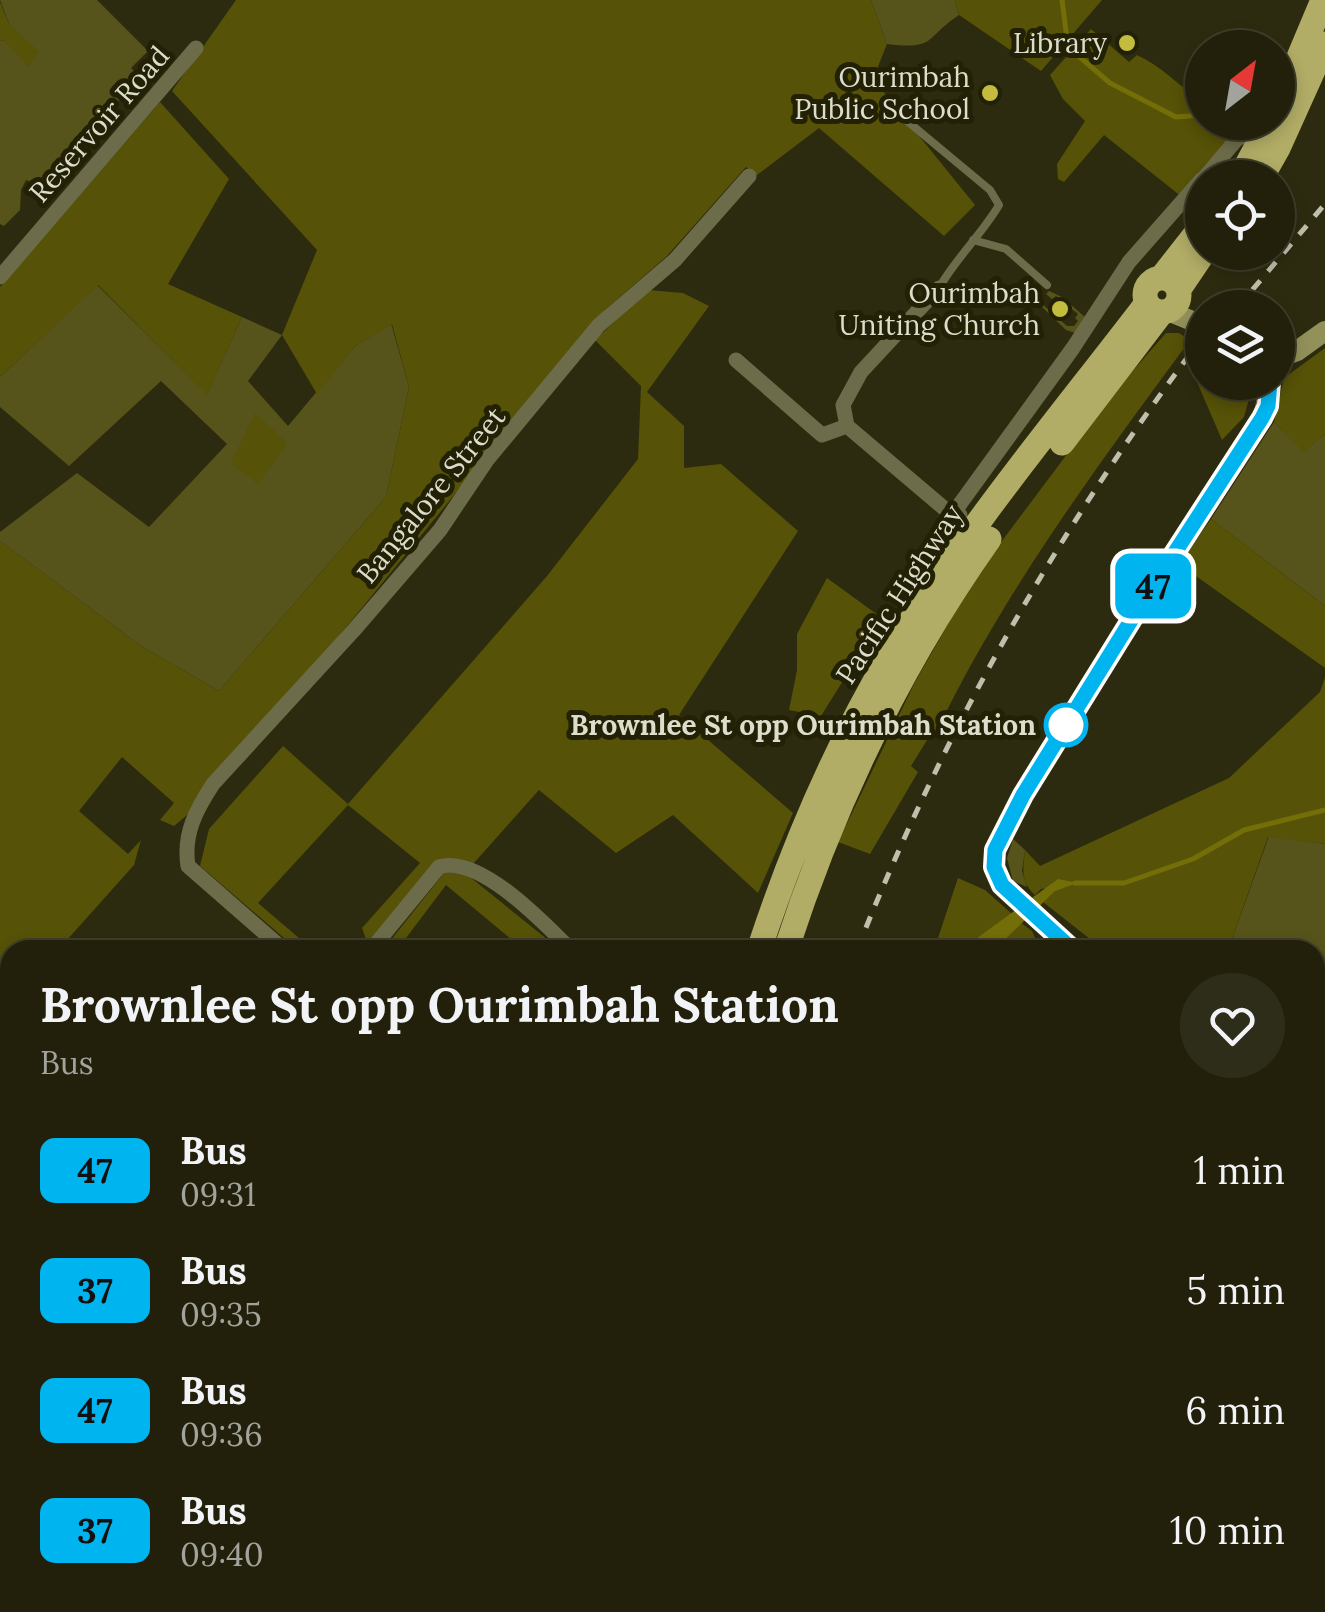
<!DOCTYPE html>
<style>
body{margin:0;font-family:Lora,serif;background:#2e2d19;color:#f1f3f6;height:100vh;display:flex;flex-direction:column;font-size:38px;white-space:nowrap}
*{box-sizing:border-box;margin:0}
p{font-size:32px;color:#a2a39d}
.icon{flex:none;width:55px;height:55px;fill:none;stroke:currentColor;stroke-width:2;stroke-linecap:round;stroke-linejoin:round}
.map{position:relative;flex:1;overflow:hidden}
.sheet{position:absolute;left:0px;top:940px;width:1325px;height:672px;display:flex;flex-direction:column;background:#22200b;border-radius:30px 30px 0 0;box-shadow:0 5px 15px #0003,0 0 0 2px #3f3e2c}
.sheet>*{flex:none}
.badge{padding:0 20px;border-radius:15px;font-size:35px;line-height:65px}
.needle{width:65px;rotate:31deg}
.controls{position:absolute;left:1185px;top:30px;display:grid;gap:20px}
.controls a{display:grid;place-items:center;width:110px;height:110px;border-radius:50%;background:#22200b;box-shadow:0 5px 15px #0003,0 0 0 2px #3f3e2c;font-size:50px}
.map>.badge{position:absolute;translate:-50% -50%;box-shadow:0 0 0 5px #fff}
.round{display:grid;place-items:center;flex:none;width:105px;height:105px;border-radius:52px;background:#2e2d19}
.head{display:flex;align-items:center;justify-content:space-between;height:170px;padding:0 40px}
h1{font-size:48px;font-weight:700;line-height:75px}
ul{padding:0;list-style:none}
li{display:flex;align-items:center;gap:30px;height:120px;padding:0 40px}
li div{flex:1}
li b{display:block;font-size:38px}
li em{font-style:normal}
li .badge{min-width:110px;font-weight:700;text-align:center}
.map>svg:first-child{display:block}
</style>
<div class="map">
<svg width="1325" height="1612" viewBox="0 0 1325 1612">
<rect width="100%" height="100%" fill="#2d2b0f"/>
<path fill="#56531b" d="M 0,0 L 97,0 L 148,51 L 131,68 L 141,78 L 37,184 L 26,180 L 21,190 L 20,210 L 4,226 L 0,224 L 0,40 L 5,41 L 9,24 Z
M 871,0 L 955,0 L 959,15 C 924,38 937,50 887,44 Z
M 97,285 L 207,394 L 242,317 L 282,335 L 248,381 L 288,426 L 355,346 L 391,323 L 409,387 L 386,497 L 219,691 L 141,646 L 0,541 L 0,532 L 77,473 L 149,527 L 227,444 L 161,381 L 69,466 L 0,407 L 0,377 Z
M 1049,291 L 1062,297 L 1085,317 L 1075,333 L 1066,330 L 1042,307 L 1041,303 L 1067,326 L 1074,326 L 1078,321 L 1075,318 L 1078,314 L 1056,296 L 1052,299 L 1046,294 Z
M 1274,422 L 1304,451 L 1325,434 L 1325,606 L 1211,519 Z
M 1269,836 L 1325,844 L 1325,1140 L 1315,1131 L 1315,950 L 1228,950 Z
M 1013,839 L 1025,850 L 1022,871 L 1027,887 L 1013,881 L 1007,858 Z
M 1315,1186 L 1325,1194 L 1325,1612 L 991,1612 L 984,1603 L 1315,1602 Z
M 0,1428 L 10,1432 L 10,1535 L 0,1536 Z
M 399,1602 L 525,1602 L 525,1603 L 522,1612 L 412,1612 L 397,1607 Z
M 745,1602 L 809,1603 L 815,1612 L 745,1612 Z"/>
<path fill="#565207" d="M 236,0 L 871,0 L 887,44 L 873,79 L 975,205 L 944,236 L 819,128 L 757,175 L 746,167 L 667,256 L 606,309 L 205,800 L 174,826 L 160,820 L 174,803 L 122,757 L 79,811 L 128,854 L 141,840 L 134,865 L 58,950 L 10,950 L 10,1004 L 0,1015 L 0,541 L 141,646 L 219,691 L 386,497 L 409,387 L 392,324 L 355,346 L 317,394 L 282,335 L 317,250 L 172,91 Z
M 955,0 L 1102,0 L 1041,71 L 959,15 Z
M 0,2 L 9,24 L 39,52 L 28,67 L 5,41 L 0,40 Z
M 1091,29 L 1129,62 L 1137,55 C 1161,66 1176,83 1197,98 L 1202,98 L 1202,122 L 1247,123 L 1182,197 L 1104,135 L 1064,182 L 1058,179 L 1057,164 L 1085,121 L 1063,99 L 1050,75 Z
M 160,102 L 229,179 L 168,284 L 242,317 L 207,395 L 98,285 L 0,377 L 0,287 Z
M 648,290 L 683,293 L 709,306 L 647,392 L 684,426 L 684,468 L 721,464 L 798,531 L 679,715 L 793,813 L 758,893 L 673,815 L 616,853 L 539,790 L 473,864 L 447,859 L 435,866 L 368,945 L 362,928 L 420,863 L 348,805 L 258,903 L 313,950 L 298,950 L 200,866 L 209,829 L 283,746 L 348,804 L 547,576 L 638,459 L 641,386 L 595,340 Z
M 1166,333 L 1179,333 L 1190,340 C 1096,468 1001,595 933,739 L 929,737 L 911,766 L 918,772 L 870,854 L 838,842 L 915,682 L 975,577 L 1109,398 Z
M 1325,348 L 1325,434 L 1304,452 L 1274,422 L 1284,378 Z
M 1202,374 L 1202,382 L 1246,383 L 1251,392 L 1244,417 L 1222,440 L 1197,382 Z
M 255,413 L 287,443 L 258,484 L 231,463 Z
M 1211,519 L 1325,606 L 1325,668 L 1179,564 Z
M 827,578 L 882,618 L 821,716 L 789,710 L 797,670 L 797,634 Z
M 1325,677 L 1325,844 L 1268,837 L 1228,950 L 1104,950 L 1043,902 L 1055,890 L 1075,884 L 1041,889 L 1035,895 C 1020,882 1023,868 1025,850 L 1040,866 L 1229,778 L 1320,692 Z
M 444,873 L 465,873 L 553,944 L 551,950 L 524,950 L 446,885 L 397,950 L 383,950 Z
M 958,878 L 985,890 L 1012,914 L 977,938 L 970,950 L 934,950 Z
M 1020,922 L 1032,931 L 1038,944 L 1036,950 L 994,950 Z
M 10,1034 L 10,1218 L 0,1216 L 0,1045 Z
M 10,1535 L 10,1602 L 28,1603 L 27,1607 L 0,1612 L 0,1536 Z
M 809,1603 L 950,1603 L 946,1612 L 815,1612 Z"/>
<path fill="#746e08" d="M 1058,879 L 1078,883 L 1055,891 L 994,950 L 970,950 L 977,938 Z"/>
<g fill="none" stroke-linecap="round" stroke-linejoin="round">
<path stroke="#746e08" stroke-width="5" d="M 1062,0 L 1068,47 L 1110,83 L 1176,117 L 1202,115
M 1075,883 L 1124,883 L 1193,859 L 1244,830 L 1325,810
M 894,1612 L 898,1602"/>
<path stroke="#6d6c4a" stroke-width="8" d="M 883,101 L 990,190 L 999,205 C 982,234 956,258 939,288
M 973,240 L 1006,249 L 1047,285"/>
<path stroke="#6d6c4a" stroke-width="15" d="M 1204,178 L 1237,139 L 1268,123
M 0,277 L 196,48
M 736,360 L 822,435 L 847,426
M 847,426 L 952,515 L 960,515
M 847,426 L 843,405 L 861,372 L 939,288
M 952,515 L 1073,348 L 1129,262 L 1202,179
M 945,560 L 952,515
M 284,950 L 188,866 C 183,834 196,810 213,784 L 354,630 L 440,530 L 487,460 L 599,325 L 675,260 L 749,176
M 371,950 L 439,867 C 479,854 544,923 571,950
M 0,1386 L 10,1391
M 126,1612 L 129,1602
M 368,1612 L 371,1602"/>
<path stroke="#6d6c4a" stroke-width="20" d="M 1073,950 L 1002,885 L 994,867 L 995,849 L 1023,795 L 1135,613 L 1263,418 L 1270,382
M 1315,1160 L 1325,1169"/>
<path stroke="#93915a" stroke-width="20" d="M 1168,311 L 1202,325
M 1278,358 L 1297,351 L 1325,331"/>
<path stroke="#b1ad66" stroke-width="25" d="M 1278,107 L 1323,0
M 1240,178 L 1270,122
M 1261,178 L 1278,148 L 1325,44
M 1162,277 L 1202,226
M1145 295a17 17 0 1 1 34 0a17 17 0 1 1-34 0Z
M 1179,289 L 1204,252
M 1062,443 L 1162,312
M 759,950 C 793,846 836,746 892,652 C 965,529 1060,417 1147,303
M 786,950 C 834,802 900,665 989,539
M 619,1612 L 620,1602
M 644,1612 L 645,1602"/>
<path stroke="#bfbfac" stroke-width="5" stroke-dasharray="12 12" stroke-linecap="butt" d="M 1237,308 L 1325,204
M 857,950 C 944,730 1059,527 1202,338
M 701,1612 L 702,1602"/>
</g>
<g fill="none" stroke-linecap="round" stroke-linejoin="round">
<g stroke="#fff" stroke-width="22">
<path id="line" d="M 1073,950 L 1002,885 L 994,867 L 995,850 L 1023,795 L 1135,614 L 1262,418 L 1268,406 L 1270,382"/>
</g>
<use href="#line" stroke="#00b5ef" stroke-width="15"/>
</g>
<g fill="#c4bc3e" stroke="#232105" stroke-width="4">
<circle cx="1127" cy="43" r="10"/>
<circle cx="990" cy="93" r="10"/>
<circle cx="1060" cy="309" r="10"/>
</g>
<circle fill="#fff" stroke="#00b5ef" stroke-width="5" cx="1066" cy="725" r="20"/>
<g text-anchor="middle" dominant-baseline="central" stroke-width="10" stroke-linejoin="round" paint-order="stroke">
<g font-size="28" fill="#ddc" stroke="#232105" text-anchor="end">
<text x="1107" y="43">Library</text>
<text x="970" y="77">Ourimbah<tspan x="970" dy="32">Public School</tspan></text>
<text x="1040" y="293">Ourimbah<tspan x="1040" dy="32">Uniting Church</tspan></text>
</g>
<g font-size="28" fill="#ddc" stroke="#232105">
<text transform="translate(99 124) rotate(-49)">Reservoir Road</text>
<text transform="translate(431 495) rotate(-51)">Bangalore Street</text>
<text transform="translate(899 594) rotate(-57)">Pacific Highway</text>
</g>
<g font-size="28" font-weight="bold" fill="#ddc" stroke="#232105" text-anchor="end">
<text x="1036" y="725">Brownlee St opp Ourimbah Station</text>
</g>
</g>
</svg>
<div class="controls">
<a><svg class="needle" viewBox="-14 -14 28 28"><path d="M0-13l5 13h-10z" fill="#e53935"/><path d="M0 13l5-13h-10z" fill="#a2a39d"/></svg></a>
<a><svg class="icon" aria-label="locate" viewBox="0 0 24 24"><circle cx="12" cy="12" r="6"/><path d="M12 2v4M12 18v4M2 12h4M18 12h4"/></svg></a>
<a><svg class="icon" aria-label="layers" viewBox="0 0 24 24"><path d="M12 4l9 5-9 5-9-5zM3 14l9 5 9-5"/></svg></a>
</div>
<b class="badge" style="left:1153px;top:586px;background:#00b5ef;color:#111">47</b>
<section class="sheet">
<div class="head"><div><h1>Brownlee St opp Ourimbah Station</h1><p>Bus</p></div><a class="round"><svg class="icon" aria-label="heart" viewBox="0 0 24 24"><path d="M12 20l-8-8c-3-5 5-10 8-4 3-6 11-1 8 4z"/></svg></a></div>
<ul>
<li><span class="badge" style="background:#00b5ef;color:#111">47</span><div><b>Bus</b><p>09:31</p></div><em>1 min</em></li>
<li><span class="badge" style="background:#00b5ef;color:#111">37</span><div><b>Bus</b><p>09:35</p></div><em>5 min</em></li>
<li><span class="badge" style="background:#00b5ef;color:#111">47</span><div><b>Bus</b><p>09:36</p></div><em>6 min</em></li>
<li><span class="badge" style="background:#00b5ef;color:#111">37</span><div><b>Bus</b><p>09:40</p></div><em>10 min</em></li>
</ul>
</section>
</div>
